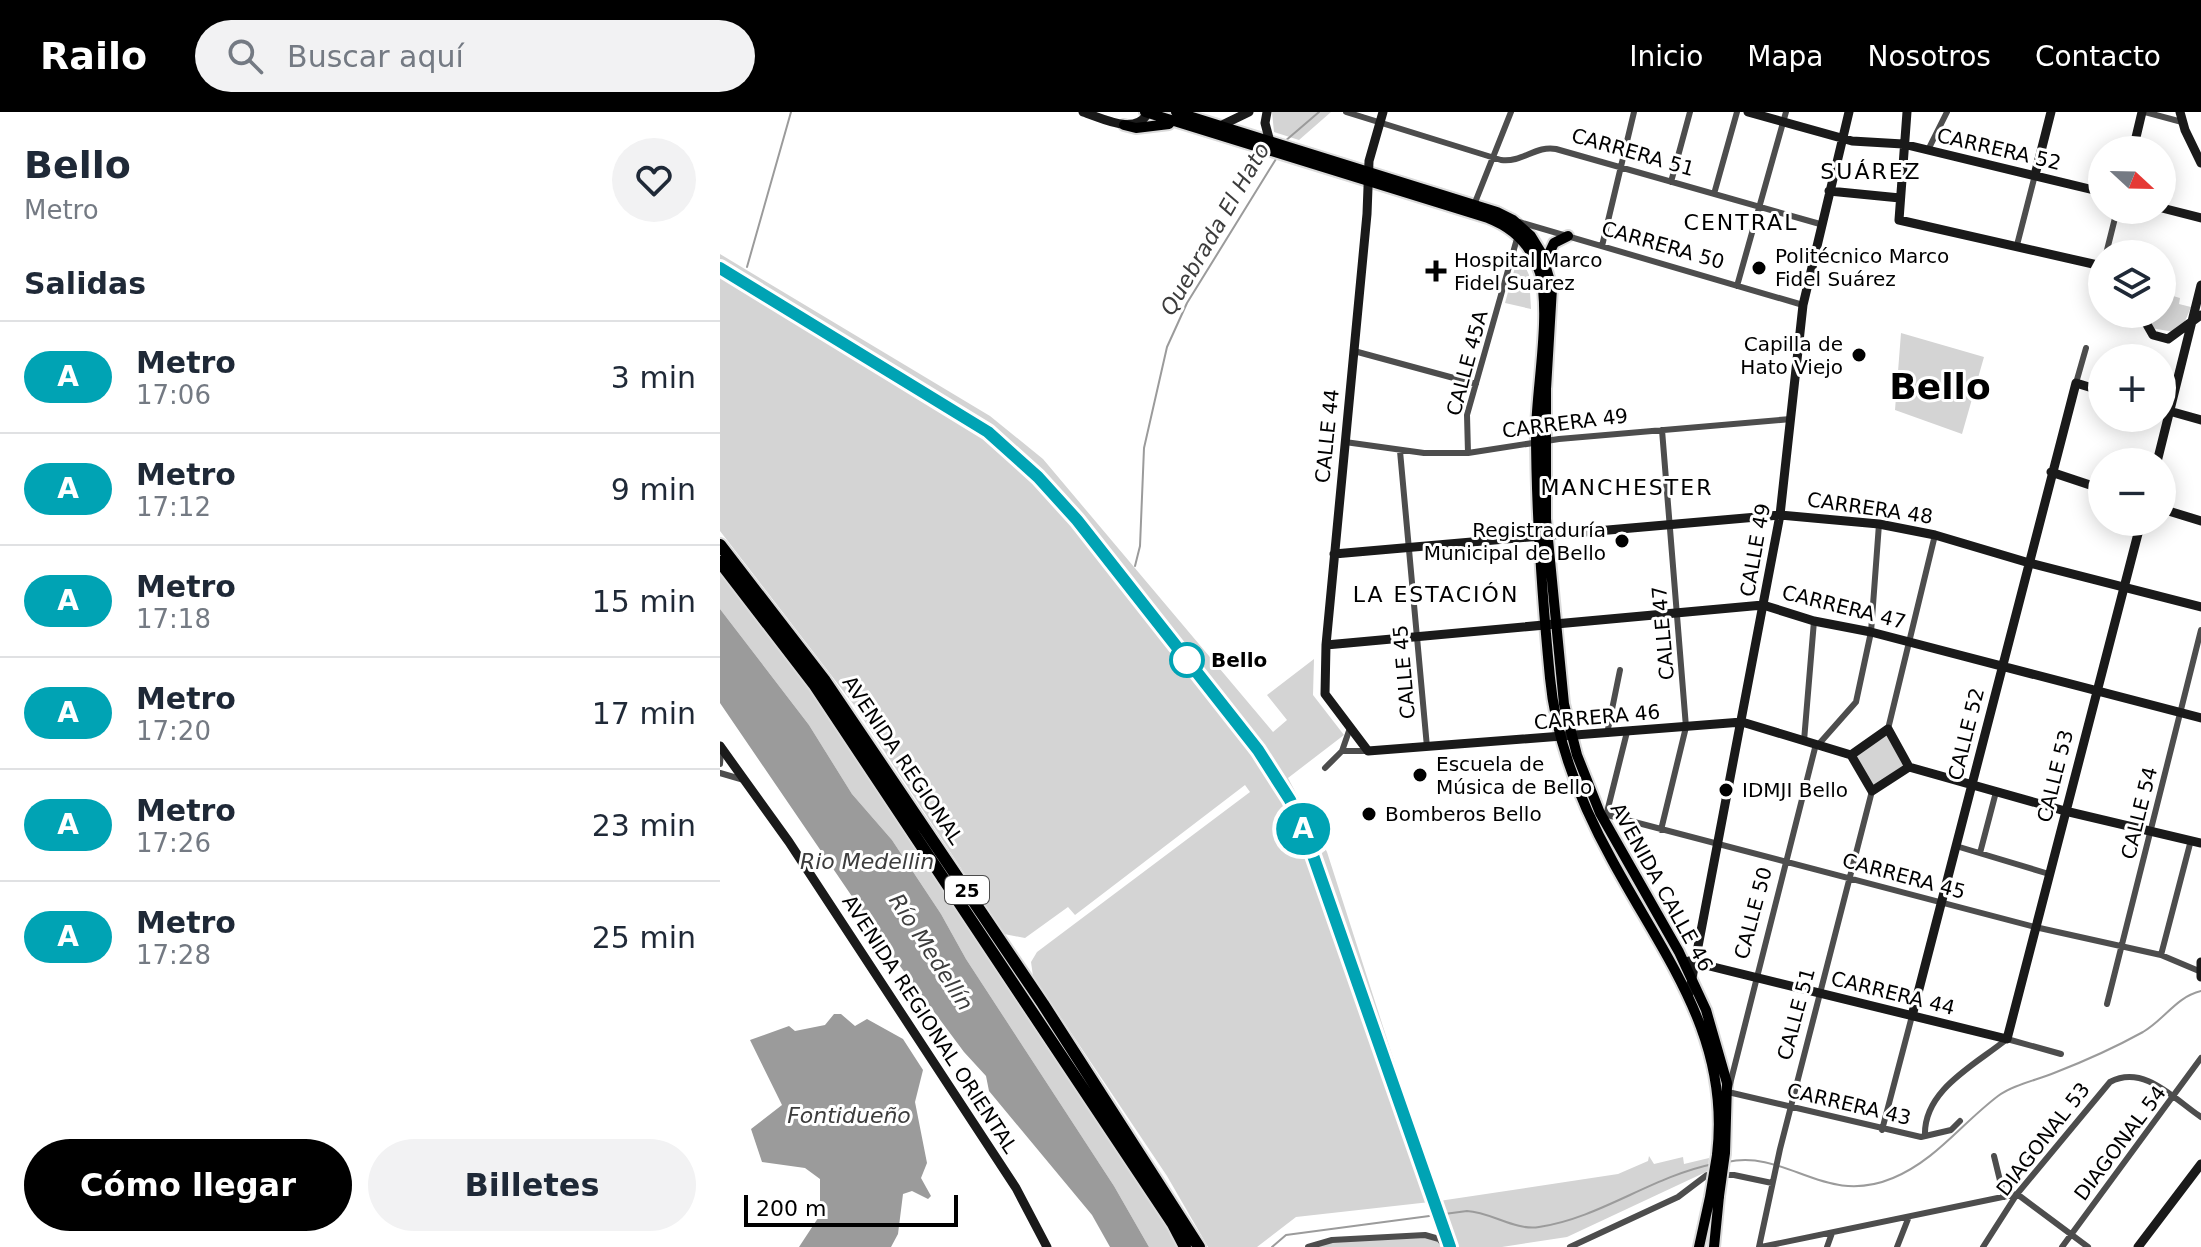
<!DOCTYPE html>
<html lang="es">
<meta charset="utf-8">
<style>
body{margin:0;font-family:"DejaVu Sans",sans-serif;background:#f2f2f3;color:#1f2937;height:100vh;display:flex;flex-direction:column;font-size:30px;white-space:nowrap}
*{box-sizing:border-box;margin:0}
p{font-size:26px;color:#747a83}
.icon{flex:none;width:44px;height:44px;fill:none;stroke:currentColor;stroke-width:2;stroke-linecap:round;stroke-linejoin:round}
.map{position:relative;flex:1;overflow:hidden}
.panel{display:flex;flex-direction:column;background:#fff;width:720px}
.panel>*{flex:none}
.badge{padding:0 16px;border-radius:26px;font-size:28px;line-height:52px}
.needle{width:52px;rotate:112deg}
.buttons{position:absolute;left:1368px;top:24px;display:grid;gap:16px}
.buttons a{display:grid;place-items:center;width:88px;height:88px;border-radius:50%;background:#fff;box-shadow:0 4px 20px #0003;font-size:40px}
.scale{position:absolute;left:24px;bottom:20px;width:214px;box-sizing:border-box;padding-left:8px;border:4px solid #000;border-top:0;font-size:22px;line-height:28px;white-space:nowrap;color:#000;-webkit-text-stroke:6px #fff;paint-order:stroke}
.map>.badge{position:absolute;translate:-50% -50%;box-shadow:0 0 0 4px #fff}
h2{padding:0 24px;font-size:30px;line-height:72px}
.round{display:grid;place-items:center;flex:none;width:84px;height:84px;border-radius:42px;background:#f2f2f3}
.overview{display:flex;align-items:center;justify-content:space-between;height:136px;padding:0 24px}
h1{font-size:38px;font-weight:700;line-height:60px}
.cta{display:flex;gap:16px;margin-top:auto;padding:16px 24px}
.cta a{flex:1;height:92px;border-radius:48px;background:#000;color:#fff;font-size:32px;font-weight:700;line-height:92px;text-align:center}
.cta a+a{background:#f2f2f3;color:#1f2937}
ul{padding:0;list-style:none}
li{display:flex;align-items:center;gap:24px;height:112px;padding:0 24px;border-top:2px solid #e0e1e3}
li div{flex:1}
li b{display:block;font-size:30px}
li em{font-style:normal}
li .badge{min-width:88px;font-weight:700;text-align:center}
header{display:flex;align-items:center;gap:48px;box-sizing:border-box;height:112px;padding:0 40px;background:#000;color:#fff}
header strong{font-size:38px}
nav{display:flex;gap:44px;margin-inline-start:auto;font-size:28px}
.search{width:560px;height:72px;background:#f2f2f3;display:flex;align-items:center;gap:20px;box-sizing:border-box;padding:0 28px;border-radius:44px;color:#747a83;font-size:30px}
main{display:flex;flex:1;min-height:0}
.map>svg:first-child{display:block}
</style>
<header>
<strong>Railo</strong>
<div class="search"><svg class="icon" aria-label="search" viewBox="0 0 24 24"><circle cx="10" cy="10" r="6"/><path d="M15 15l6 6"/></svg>Buscar aquí</div>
<nav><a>Inicio</a><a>Mapa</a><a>Nosotros</a><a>Contacto</a></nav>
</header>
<main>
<section class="panel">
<div class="overview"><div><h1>Bello</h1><p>Metro</p></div><a class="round"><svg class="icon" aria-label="heart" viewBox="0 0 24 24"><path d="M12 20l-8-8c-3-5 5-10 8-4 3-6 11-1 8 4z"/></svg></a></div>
<h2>Salidas</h2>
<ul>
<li><span class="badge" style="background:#00a3b4;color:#fff">A</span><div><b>Metro</b><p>17:06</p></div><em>3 min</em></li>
<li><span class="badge" style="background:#00a3b4;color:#fff">A</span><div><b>Metro</b><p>17:12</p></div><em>9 min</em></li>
<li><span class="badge" style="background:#00a3b4;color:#fff">A</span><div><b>Metro</b><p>17:18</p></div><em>15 min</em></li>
<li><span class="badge" style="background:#00a3b4;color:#fff">A</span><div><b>Metro</b><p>17:20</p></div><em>17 min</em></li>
<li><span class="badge" style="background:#00a3b4;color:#fff">A</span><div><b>Metro</b><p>17:26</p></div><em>23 min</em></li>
<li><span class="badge" style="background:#00a3b4;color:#fff">A</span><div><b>Metro</b><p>17:28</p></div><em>25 min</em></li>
</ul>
<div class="cta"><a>Cómo llegar</a><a>Billetes</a></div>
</section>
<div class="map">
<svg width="1481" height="1135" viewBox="0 0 1481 1135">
<rect width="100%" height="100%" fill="#fff"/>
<path fill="#d4d4d4" d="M 552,0 L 611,0 L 579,28 L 554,20 Z
M 799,141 L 809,163 L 811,197 L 785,191 Z
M 0,142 L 270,304 L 323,347 L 553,620 L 567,608 L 547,583 L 594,547 L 593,583 L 624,623 L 568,666 L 607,740 L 719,1089 L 898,1062 L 928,1049 L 929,1044 L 934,1052 L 963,1045 L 964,1052 L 989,1046 L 988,1059 L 847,1125 L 782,1135 L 733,1135 L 719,1089 L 576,1105 L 537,1135 L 488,1135 L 447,1064 L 313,864 L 311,850 L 317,840 L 530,680 L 525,673 L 355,803 L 348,795 L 305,826 L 284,822 L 134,593 L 0,419 Z
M 1442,165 L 1449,167 L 1446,182 L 1460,186 L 1459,192 L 1471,195 L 1463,214 L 1454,220 L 1431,216 L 1426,202 L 1442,202 Z
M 1181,221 L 1264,245 L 1242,322 L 1175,298 Z
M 0,457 L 106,598 L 433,1091 L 457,1135 L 429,1135 L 394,1074 L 246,847 L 221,802 L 172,728 L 132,682 L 89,613 L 0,497 Z
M 1167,621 L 1186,654 L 1153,676 L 1134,643 Z
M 700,1124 L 719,1128 L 722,1135 L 585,1135 L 598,1130 Z"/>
<path fill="#9b9b9b" d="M 0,497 L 89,613 L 132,682 L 172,728 L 221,802 L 246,847 L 394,1074 L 429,1135 L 390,1135 L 372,1103 L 269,979 L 266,964 L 244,940 L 174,846 L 0,591 Z
M 114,902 L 121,902 L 135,914 L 147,907 L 183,927 L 203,958 L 195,990 L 207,1051 L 201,1066 L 211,1084 L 208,1087 L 192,1079 L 183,1082 L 178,1122 L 171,1135 L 79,1135 L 100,1103 L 100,1067 L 85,1056 L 42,1050 L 31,1017 L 62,993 L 30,928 L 69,914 L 75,919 L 105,913 Z"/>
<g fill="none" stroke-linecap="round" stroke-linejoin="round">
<path stroke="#9b9b9b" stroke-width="2" d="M 564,30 L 599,0
M 27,155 L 71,0
M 415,454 L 420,434 L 424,336 L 447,235 L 467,191 L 556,47
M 1007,1050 C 1068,1037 1104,1095 1173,1066 C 1216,1048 1241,1012 1278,984 C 1292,973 1317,968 1334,961 C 1365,949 1394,936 1423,920 C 1445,907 1456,885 1481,879
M 552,1135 L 566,1123 L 747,1099 C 771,1100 795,1119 819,1115 C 880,1106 931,1065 993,1052"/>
<g stroke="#dbdbdb" stroke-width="14">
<path id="primary" d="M 425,0 L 768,106 C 794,116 812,134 820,161 C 831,202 817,273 816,318 C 816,401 822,483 830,566 C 836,630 861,692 892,748 C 945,846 1011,925 997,1043
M 456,0 L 777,100 L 793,108 L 811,124 L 822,142 L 832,176 L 826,277 L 826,407 L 844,592 L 857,643 L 880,701 L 959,840 L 986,898 L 1007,971 L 1005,1041
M 404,13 L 416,16 L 449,12
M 825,150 L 834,131 L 848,124
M 979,1135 L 990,1085
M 994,1135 L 999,1084"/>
</g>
<g stroke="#dbdbdb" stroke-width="16">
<path id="highway" d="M 0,433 L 105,569 L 323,892 L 479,1135
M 0,450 L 94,572 L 453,1112 L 465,1135"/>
</g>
<path stroke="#4d4d4d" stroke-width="6" d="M 626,0 L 781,48 C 802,51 816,33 836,37 L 1100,112
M 1425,0 L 1462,10
M 1208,38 L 1227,0
M 951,70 L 970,0
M 994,82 L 1017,0
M 754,93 L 791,0
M 799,110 L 1083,193
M 1297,133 L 1315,63
M 882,134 L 914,0
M 1386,142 L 1397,98
M 1017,174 L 1066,0
M 1378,180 L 1382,158
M 634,239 L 756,272
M 1356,271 L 1366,236
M 625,330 L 704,341 L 748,341 L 839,327 L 1071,307
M 680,339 L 707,635
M 748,341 L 747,303 L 798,123
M 1168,617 L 1215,423
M 887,622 L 900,558
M 1084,629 L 1094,509
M 1096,632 L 1008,980 L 1201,1025 L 1231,1018 L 1240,1009
M 1098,633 L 1136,590 L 1151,520 L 1159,412
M 622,639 L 648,639
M 0,652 L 1,639
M 605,656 L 622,639 L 630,616
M 0,661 L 24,668
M 880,701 L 1315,815 L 1441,843 L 1479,859
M 886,704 L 907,620
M 941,718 L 966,615 L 942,318
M 1236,734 L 1329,762
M 1260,741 L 1276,680
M 1441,843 L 1471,728
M 1387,892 L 1481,518
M 1162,1018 L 1192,904
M 1205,1024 C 1203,978 1255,953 1287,927 L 1341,942
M 1274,1044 L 1284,1085
M 588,1135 L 612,1128 L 705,1123 L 719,1127 L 726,1135
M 850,1135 L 958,1085 L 987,1063 L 1014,1063 L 1052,1071
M 1039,1135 L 1060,1037 L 1152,679
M 1041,1135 L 1297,1082 L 1368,1135
M 1107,1135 L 1112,1121
M 1177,1135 L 1188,1107
M 1263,1135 L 1297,1082 L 1390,970 C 1424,952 1454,987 1481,1005
M 1342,1135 L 1481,946"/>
<path stroke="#1a1a1a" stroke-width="9" d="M 363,0 C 382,6 417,25 428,0
M 547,0 L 545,11 L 550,30
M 663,0 L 649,49 L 647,102 L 606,533 L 605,582 L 648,639 L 1022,610 L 1131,643
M 1028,0 L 1132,29 L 1183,32 L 1382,80
M 1187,0 L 1179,108 L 1382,154
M 1460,0 L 1465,18 L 1481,51
M 500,14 L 529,0
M 1413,38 L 1422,0
M 1315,63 L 1331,0
M 1109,79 L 1180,86
M 1442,96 L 1481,106
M 1421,202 L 1433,223 L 1448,227 L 1481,203
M 1442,297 L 1481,308
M 1437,350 L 1481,173
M 1331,360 L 1382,377
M 1442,397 L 1481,409
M 614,442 L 1060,403 L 1159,412 L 1215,423 L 1306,450 L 1481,495
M 606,533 L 1043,493 L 1094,509 L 1151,520 L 1481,606
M 1168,617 L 1189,655 L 1152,679 L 1131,643 Z
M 0,634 L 69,730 L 296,1076 L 327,1135
M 1189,655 L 1345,699 L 1481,731
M 969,849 L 1287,927 L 1421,410
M 1481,850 L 1481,865
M 969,882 L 1060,403 L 1083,193 L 1129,0
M 1192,904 L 1356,271 L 1382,279
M 1418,1135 L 1481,1052"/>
<use href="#primary" stroke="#000" stroke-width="10"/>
<use href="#highway" stroke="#000" stroke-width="12"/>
<g stroke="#000" stroke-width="5">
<path id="rail" d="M 0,156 L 268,320 L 318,365 L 357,408 L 538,638 L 570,688 L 589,732 L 730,1135"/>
</g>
<use href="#rail" stroke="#fff" stroke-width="2" stroke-dasharray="6" stroke-linecap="butt"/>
<g stroke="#dbdbdb" stroke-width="14" stroke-linecap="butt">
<path id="primary-bridge" d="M 999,1084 L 1005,1041
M 990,1085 L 997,1043"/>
</g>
<use href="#primary-bridge" stroke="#000" stroke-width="10"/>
</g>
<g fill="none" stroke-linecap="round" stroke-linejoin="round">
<g stroke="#fff" stroke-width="18">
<path id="line" d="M 0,156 L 268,320 L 318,365 L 357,408 L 538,638 L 570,688 L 589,732 L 730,1135"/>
</g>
<use href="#line" stroke="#00a3b4" stroke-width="12"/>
</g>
<g fill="#000" stroke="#fff" stroke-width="3">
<circle cx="1039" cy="156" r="8"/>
<path d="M712 147h8v8h8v8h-8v8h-8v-8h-8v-8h8z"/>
<circle cx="1139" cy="243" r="8"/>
<circle cx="902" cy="429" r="8"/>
<circle cx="700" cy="663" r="8"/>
<circle cx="1006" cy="678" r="8"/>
<circle cx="649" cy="702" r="8"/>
</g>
<circle fill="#fff" stroke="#00a3b4" stroke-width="4" cx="467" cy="548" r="16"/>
<g text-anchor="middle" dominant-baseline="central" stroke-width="6" stroke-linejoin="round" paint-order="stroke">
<rect fill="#fff" stroke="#4c4c4c" stroke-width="2" x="225" y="764" width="44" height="28" rx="6"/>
<g font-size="18" font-weight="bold" fill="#000">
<text x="247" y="778">25</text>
</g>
<g font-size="20" fill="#000" stroke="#fff">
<text transform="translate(1279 37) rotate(13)">CARRERA 52</text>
<text transform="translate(913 40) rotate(16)">CARRERA 51</text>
<text transform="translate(943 133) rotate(16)">CARRERA 50</text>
<text transform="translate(747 251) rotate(-75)">CALLE 45A</text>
<text transform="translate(845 311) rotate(-7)">CARRERA 49</text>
<text transform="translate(607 324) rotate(-84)">CALLE 44</text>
<text transform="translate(1150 396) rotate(8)">CARRERA 48</text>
<text transform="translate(1035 438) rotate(-80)">CALLE 49</text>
<text transform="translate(1124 495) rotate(14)">CARRERA 47</text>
<text transform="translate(943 521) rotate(-95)">CALLE 47</text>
<text transform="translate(684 560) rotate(-95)">CALLE 45</text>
<text transform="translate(877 605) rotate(-5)">CARRERA 46</text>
<text transform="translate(1246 622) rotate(-76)">CALLE 52</text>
<text transform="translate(183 648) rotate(56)">AVENIDA REGIONAL</text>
<text transform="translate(1335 664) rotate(-76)">CALLE 53</text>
<text transform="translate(1419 701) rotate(-76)">CALLE 54</text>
<text transform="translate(1184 764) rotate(15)">CARRERA 45</text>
<text transform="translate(942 775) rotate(61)">AVENIDA CALLE 46</text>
<text transform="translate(1033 801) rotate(-75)">CALLE 50</text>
<text transform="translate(1173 881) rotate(14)">CARRERA 44</text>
<text transform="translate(1076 902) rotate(-75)">CALLE 51</text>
<text transform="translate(210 912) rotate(57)">AVENIDA REGIONAL ORIENTAL</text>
<text transform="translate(1129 992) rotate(13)">CARRERA 43</text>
<text transform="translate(1323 1027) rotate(-52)">DIAGONAL 53</text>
<text transform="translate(1400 1031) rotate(-53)">DIAGONAL 54</text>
</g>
<g font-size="20" fill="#000" stroke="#fff" text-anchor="start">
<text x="1055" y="144">Politécnico Marco<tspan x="1055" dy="23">Fidel Suárez</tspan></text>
<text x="734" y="148">Hospital Marco<tspan x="734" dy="23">Fidel Suarez</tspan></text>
<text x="1123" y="232" text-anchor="end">Capilla de<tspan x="1123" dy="23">Hato Viejo</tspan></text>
<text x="886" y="418" text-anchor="end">Registraduría<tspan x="886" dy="23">Municipal de Bello</tspan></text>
<text x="716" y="652">Escuela de<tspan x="716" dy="23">Música de Bello</tspan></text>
<text x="1022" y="678">IDMJI Bello</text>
<text x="665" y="702">Bomberos Bello</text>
</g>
<g font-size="20" font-weight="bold" fill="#000" stroke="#fff" text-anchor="start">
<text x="491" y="548">Bello</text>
</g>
<g font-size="22" letter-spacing="2" fill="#000" stroke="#fff">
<text x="1151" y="59">SUÁREZ</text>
<text x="1021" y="110">CENTRAL</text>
<text x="907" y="375">MANCHESTER</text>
<text x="716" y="482">LA ESTACIÓN</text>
</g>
<g font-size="22" font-style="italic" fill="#3c3c3c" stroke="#fff">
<text transform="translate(495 117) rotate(-60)">Quebrada El Hato</text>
<text x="147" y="749">Rio Medellin</text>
<text transform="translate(211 840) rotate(57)">Río Medellín</text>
<text x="129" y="1003">Fontidueño</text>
</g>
<g font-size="36" font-weight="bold" fill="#000" stroke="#fff">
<text x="1220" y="274">Bello</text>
</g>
</g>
</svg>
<div class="buttons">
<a><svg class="needle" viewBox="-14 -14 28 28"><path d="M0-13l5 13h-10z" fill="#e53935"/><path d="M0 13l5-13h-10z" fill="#747a83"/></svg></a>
<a><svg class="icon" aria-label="layers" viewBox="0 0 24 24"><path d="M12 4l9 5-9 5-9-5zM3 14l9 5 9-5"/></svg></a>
<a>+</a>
<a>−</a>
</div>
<div class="scale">200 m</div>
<b class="badge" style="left:583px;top:717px;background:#00a3b4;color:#fff">A</b>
</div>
</main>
